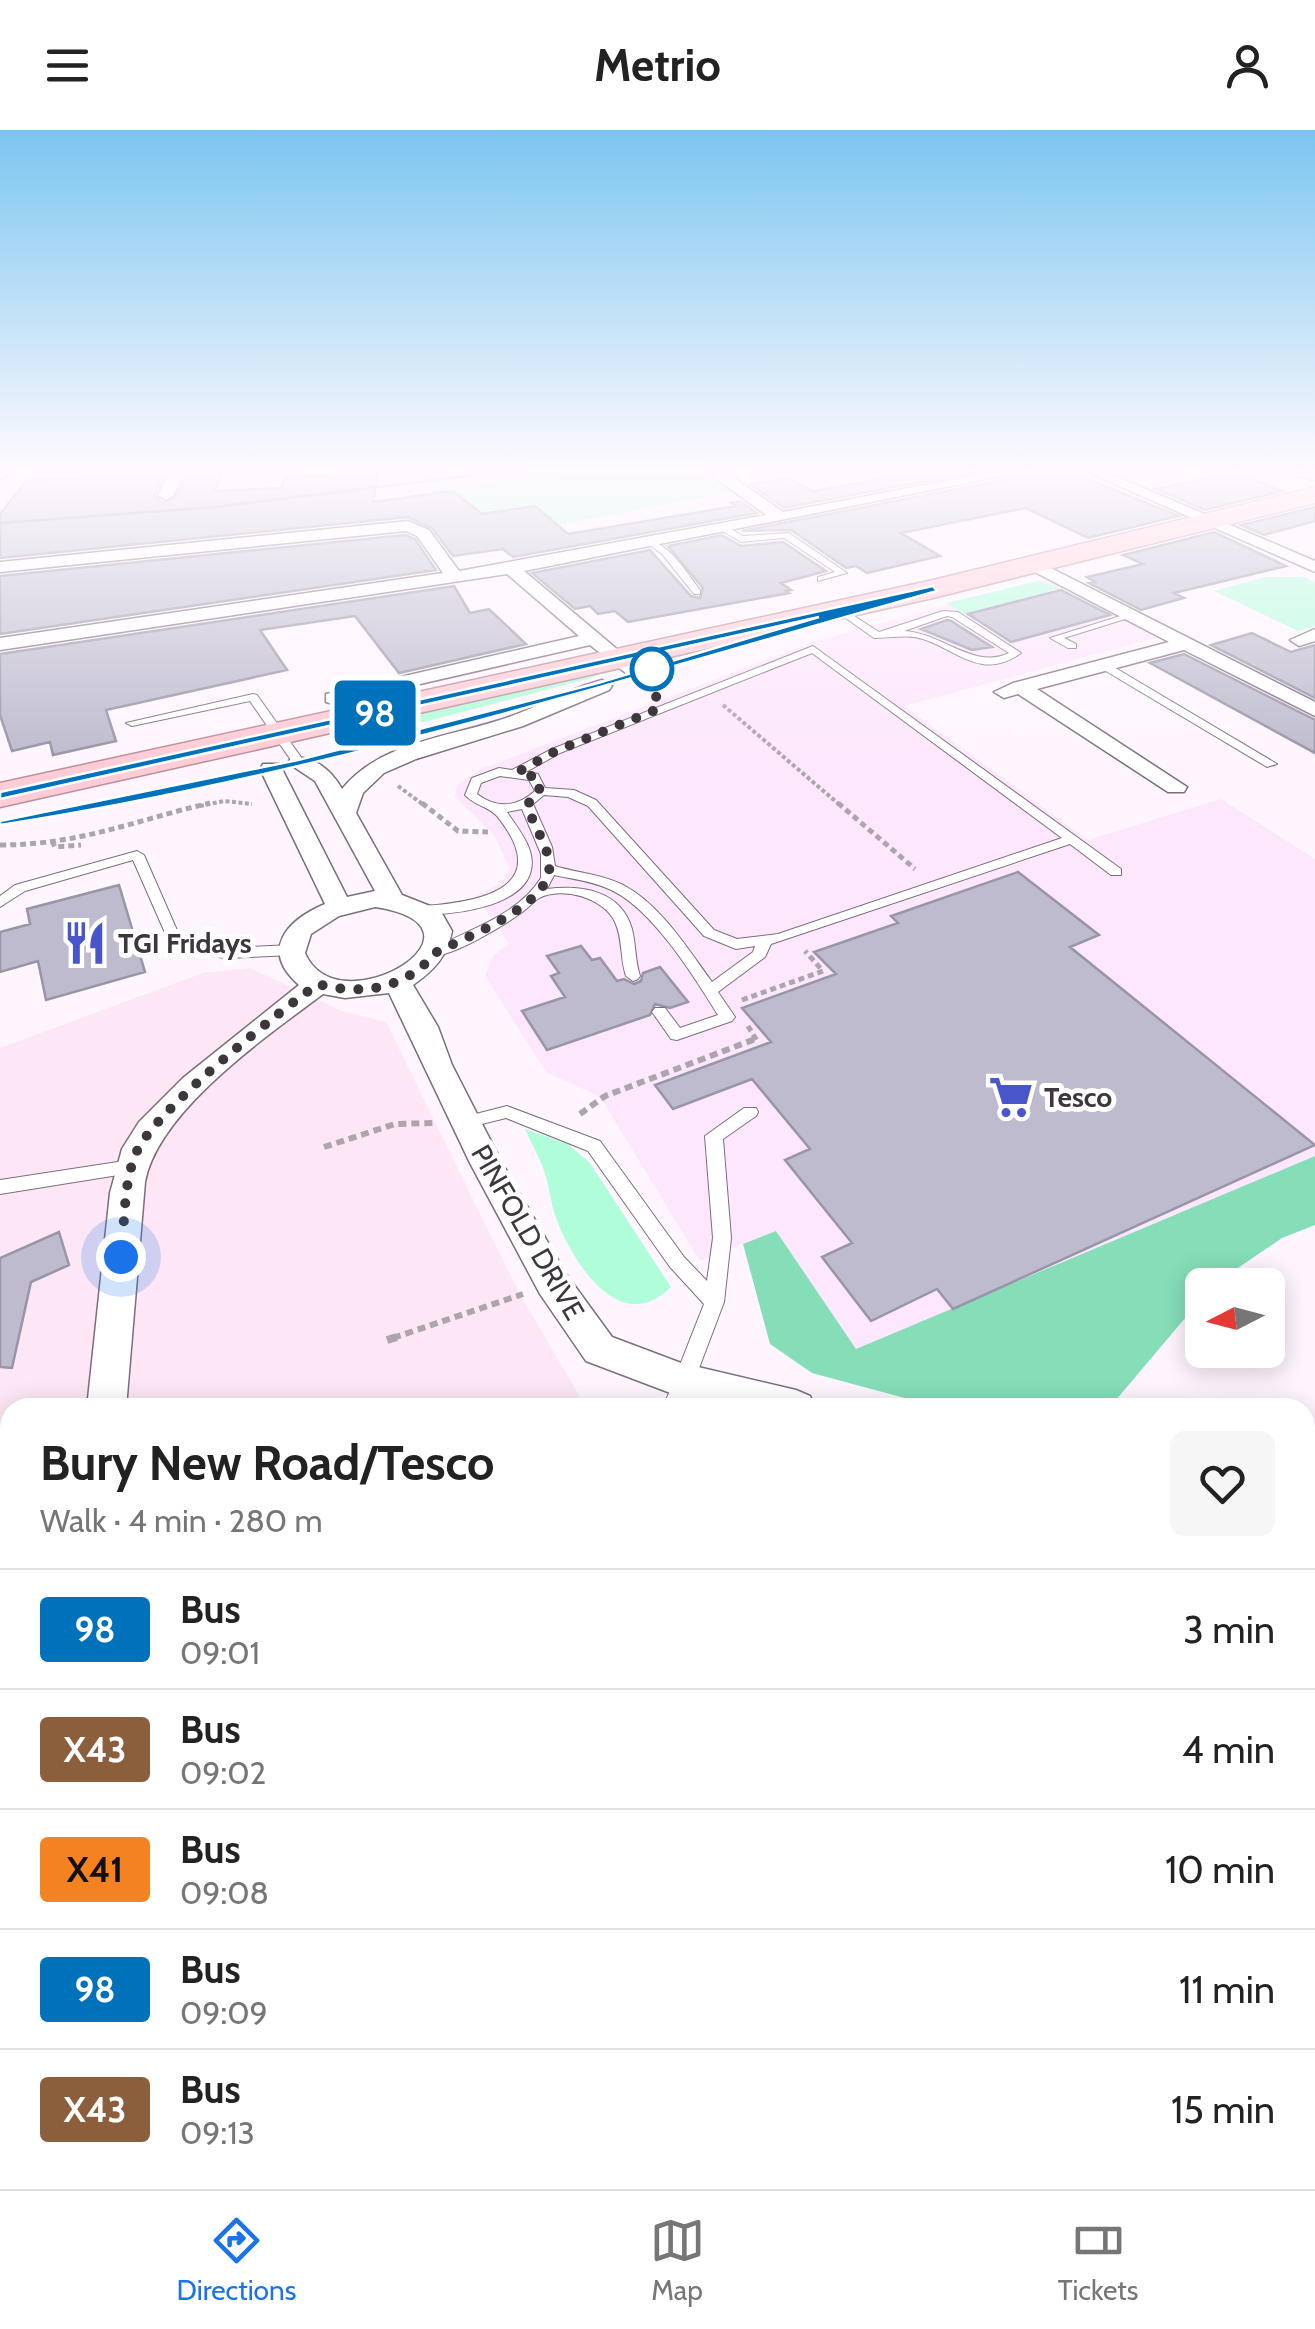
<!DOCTYPE html>
<meta charset="utf-8">
<style>
body{margin:0;font-family:Cabin,sans-serif;background:#f6f6f6;color:#222;height:100vh;display:flex;flex-direction:column;font-size:38px;white-space:nowrap}
*{box-sizing:border-box;margin:0}
p{font-size:32px;color:#767676}
.icon{flex:none;width:55px;height:55px;fill:none;stroke:currentColor;stroke-width:2;stroke-linecap:round;stroke-linejoin:round}
.map{position:relative;flex:1;overflow:hidden}
.sheet{position:absolute;left:0px;top:1268px;width:1315px;height:792px;display:flex;flex-direction:column;background:#fff;border-radius:30px 30px 0 0;box-shadow:0 5px 25px #0003}
.sheet>*{flex:none}
.badge{padding:0 20px;border-radius:8px;font-size:35px;line-height:65px}
.needle{width:65px;rotate:264deg}
.controls{position:absolute;left:1185px;top:1138px;display:grid;gap:20px}
.controls a{display:grid;place-items:center;width:100px;height:100px;border-radius:15px;background:#fff;box-shadow:0 5px 25px #0003;font-size:50px}
.you{position:absolute;width:50px;height:50px;margin:-25px;border:8px solid #fff;border-radius:50%;background:#1a73e8;box-shadow:0 0 0 15px #1a73e833}
.map>.badge{position:absolute;translate:-50% -50%;box-shadow:0 0 0 5px #fff}
.round{display:grid;place-items:center;flex:none;width:105px;height:105px;border-radius:15px;background:#f6f6f6}
.head{display:flex;align-items:center;justify-content:space-between;height:170px;padding:0 40px}
h1{font-size:48px;font-weight:800;line-height:75px}
ul{padding:0;list-style:none}
li{display:flex;align-items:center;gap:30px;height:120px;padding:0 40px;border-top:2px solid #e0e0e0}
li div{flex:1}
li b{display:block;font-size:38px}
li em{font-style:normal}
li .badge{min-width:110px;font-weight:700;text-align:center}
header{display:flex;justify-content:space-between;align-items:center;height:130px;padding:0 40px;background:#fff;font-size:45px;font-weight:800}
.tab-bar{display:flex;justify-content:space-around;align-items:center;height:140px;border-top:2px solid #e0e0e0;background:#fff;font-size:28px;color:#767676}
.tab-bar a{display:grid;justify-items:center;gap:5px}
.tab-bar .active{color:#1a73e8}
.map>svg:first-child{display:block}
</style>
<header><svg class="icon" aria-label="menu" viewBox="0 0 24 24"><path d="M4 6h16M4 12h16M4 18h16"/></svg>Metrio<svg class="icon" aria-label="person" viewBox="0 0 24 24"><circle cx="12" cy="8" r="4"/><path d="M4 21q1-7 8-7t8 7"/></svg></header>
<div class="map">
<svg width="1315" height="2059" viewBox="0 0 1315 2059">
<rect width="100%" height="100%" fill="#fff5fe"/>
<path fill="#fde7fc" d="M 426,342 L 561,342 L 431,361 L 0,402 L 0,381 L 180,372 Z
M 1039,450 L 1051,451 L 1159,507 L 904,576 L 1088,710 L 1221,669 L 1315,729 L 1315,1026 L 855,1220 L 776,1101 L 700,1131 L 604,973 L 596,965 L 546,942 L 485,846 L 493,826 L 509,814 L 476,766 L 500,754 L 510,739 L 494,705 L 455,667 L 457,655 L 481,639 L 816,511 Z"/>
<path fill="#fde7f6" d="M 250,838 L 342,881 L 386,892 L 518,1161 L 586,1277 L 10,1278 L 10,2050 L 21,2050 L 13,2059 L 0,2059 L 0,918 L 203,843 Z"/>
<path fill="#b0fdda" d="M 561,342 L 699,342 L 732,362 L 536,399 L 462,390 L 431,361 Z
M 1265,447 L 1305,447 L 1315,452 L 1315,496 L 1298,501 L 1214,461 Z
M 1039,451 L 1060,457 L 1022,472 L 967,485 L 946,473 Z
M 607,538 L 605,542 L 588,549 L 378,604 L 370,592 Z
M 525,999 L 568,1014 L 590,1033 L 671,1157 C 620,1208 573,1133 556,1088 C 550,1071 549,1052 542,1035 C 537,1023 530,1011 525,999 Z"/>
<path fill="#85deb8" d="M 1315,1026 L 1315,1095 L 1282,1108 L 1213,1155 L 1202,1155 L 1202,1168 L 1110,1277 L 938,1277 L 812,1243 L 770,1214 L 743,1114 L 776,1101 L 856,1219 Z"/>
<path fill="#bebbce" stroke="#9895a7" stroke-width="2.5" d="M 125,342 L 166,342 L 154,366 L 164,373 L 177,366 L 188,342 L 223,342 L 214,361 L 281,358 L 285,347 L 378,344 L 373,372 L 453,361 L 482,384 L 535,376 L 568,404 L 736,376 L 731,373 L 740,371 L 757,383 L 513,427 L 503,419 L 453,426 L 432,398 L 408,387 L 0,428 L 0,384 L 27,350 L 121,347 Z
M 920,342 L 974,342 L 784,378 L 750,354 L 789,348 L 812,361 Z
M 1026,342 L 1070,342 L 1179,386 L 1088,408 L 1026,378 L 901,403 L 940,426 L 867,443 L 856,436 L 846,438 L 791,400 L 742,401 L 1023,346 Z
M 1236,342 L 1283,361 L 1205,380 L 1156,359 Z
M 1315,377 L 1315,391 L 1264,405 L 1241,395 Z
M 1214,402 L 1286,436 L 1174,463 L 1184,468 L 1141,480 L 1089,453 L 1095,452 L 1087,447 L 1143,434 L 1123,425 Z
M 405,405 L 415,409 L 436,440 L 0,504 L 0,446 Z
M 722,405 L 741,416 L 783,412 L 826,441 L 781,453 L 791,460 L 786,461 L 789,463 L 628,492 L 615,481 L 598,484 L 590,476 L 575,479 L 532,443 L 650,420 L 691,466 L 700,468 L 703,458 L 668,416 Z
M 454,456 L 470,483 L 489,479 L 526,514 L 399,543 L 355,486 L 260,500 L 287,540 L 106,580 L 116,611 L 53,625 L 50,612 L 12,621 L 0,585 L 0,524 Z
M 1061,460 L 1110,485 L 1011,512 L 968,484 Z
M 947,490 L 951,491 L 992,517 L 972,520 L 921,499 Z
M 1252,503 L 1291,522 L 1315,515 L 1315,568 L 1211,515 Z
M 1184,524 L 1315,590 L 1315,623 L 1150,533 Z
M 1018,742 L 1099,805 L 1070,817 L 1315,1015 L 953,1179 L 937,1159 L 871,1191 L 822,1127 L 852,1113 L 785,1030 L 810,1019 L 752,949 L 673,979 L 655,955 L 771,912 L 742,878 L 836,844 L 814,822 L 898,793 L 891,786 Z
M 119,755 L 145,842 L 46,870 L 38,831 L 0,842 L 0,802 L 30,794 L 27,779 Z
M 581,816 L 592,830 L 600,828 L 617,851 L 624,849 L 634,854 L 641,851 L 643,843 L 660,837 L 688,872 L 670,878 L 655,874 L 650,885 L 547,920 L 522,881 L 565,867 L 551,846 L 559,843 L 547,826 Z
M 59,1102 L 69,1135 L 31,1152 L 12,1238 L 0,1237 L 0,1128 Z"/>
<g fill="none" stroke-linecap="round" stroke-linejoin="round">
<g stroke="#7c6e7c" stroke-width="2">
<path id="service" d="M 722,394 L 743,406 L 789,403 L 847,443 L 818,451 L 818,447 L 835,442 L 784,408 L 741,412 L 719,399 Z
M 648,410 C 671,415 686,442 700,460 L 700,464 L 694,464 L 662,424 L 648,414 Z
M 943,481 L 958,482 L 1021,523 C 982,551 959,521 923,509 C 907,504 890,508 874,508 L 840,484 L 848,482 L 879,502 ZM 947,486 L 952,487 L 1009,523 C 974,540 942,503 904,501 Z
M 1130,483 L 1138,485 L 1064,508 L 1076,514 L 1076,518 L 1068,518 L 1050,508 Z
M 813,516 L 1121,739 L 1121,745 L 1111,745 L 1070,714 L 771,814 L 765,827 L 718,862 L 735,887 L 732,891 L 677,910 L 671,909 L 655,886 L 652,882 L 655,878 L 665,878 L 680,898 L 718,885 C 694,846 651,777 609,759 C 592,751 572,749 554,745 L 547,759 C 581,755 621,760 632,799 C 636,815 635,831 640,846 L 638,849 L 633,851 L 626,846 C 620,829 623,809 615,792 C 604,768 563,756 539,768 C 533,772 527,779 521,783 C 503,796 451,828 430,826 L 430,820 C 468,800 517,786 541,748 L 541,724 L 522,679 L 507,682 C 518,699 536,719 531,740 C 524,777 448,787 418,783 L 416,780 L 423,776 C 481,772 555,758 497,686 C 489,677 474,675 465,665 L 472,648 L 499,638 L 512,640 L 552,619 ZM 812,523 L 1062,708 L 778,804 L 737,809 L 714,800 L 596,670 L 574,660 L 545,658 L 538,644 L 526,642 L 560,623 ZM 500,646 L 529,650 L 535,661 C 517,677 497,679 477,664 L 481,653 ZM 544,665 L 568,667 L 588,676 L 704,806 L 736,819 L 755,816 L 753,822 L 712,852 C 688,819 660,774 623,755 C 602,744 577,743 555,736 L 552,717 L 533,674 Z
M 1099,533 L 1107,533 L 1277,634 L 1267,637 L 1099,537 Z
M 253,564 L 257,565 L 303,630 L 303,636 L 295,636 L 250,571 L 132,596 L 126,593 Z
M 137,721 L 144,725 L 183,814 L 226,818 L 292,815 L 299,820 L 292,825 L 226,828 L 173,821 L 133,730 L 25,761 L 0,777 L 0,766 L 15,755 Z
M 507,976 L 600,1011 L 684,1127 L 707,1151 L 713,1108 L 705,1006 L 744,978 L 756,978 L 758,982 L 756,986 L 723,1009 L 731,1108 L 724,1172 L 684,1278 L 663,1278 L 704,1174 L 670,1137 L 588,1021 L 506,988 L 466,998 L 458,992 L 460,988 Z
M 131,1030 L 137,1032 L 140,1037 L 137,1042 L 0,1064 L 0,1050 Z
M 22,2050 L 57,2050 L 53,2059 L 18,2059 Z"/>
</g>
<g stroke="#7c6e7c" stroke-width="3">
<path id="pedestrian" d="M 1290,342 L 1315,344 L 1315,350 L 1292,344 Z"/>
</g>
<g stroke="#7c6e7c" stroke-width="3">
<path id="minor" d="M 0,342 L 11,342 L 0,350 Z
M 170,342 L 184,342 L 174,365 L 166,370 L 158,365 Z
M 707,342 L 726,342 L 783,382 L 993,342 L 1022,342 L 524,441 L 643,541 L 643,549 L 636,551 L 590,515 L 333,574 L 326,572 L 326,564 L 579,506 L 507,444 L 0,520 L 0,508 L 443,443 L 417,406 L 406,401 L 0,442 L 0,432 L 408,391 L 429,400 L 459,441 L 766,385 Z
M 1087,342 L 1106,342 L 1315,431 L 1315,442 Z
M 1035,430 L 1315,572 L 1315,586 L 1184,520 L 1037,559 L 1187,657 L 1184,662 L 1168,662 L 1018,564 L 1004,568 L 994,562 L 1013,553 L 1169,512 L 1029,439 L 1027,435 Z
M 1315,499 L 1315,511 L 1299,516 L 1290,510 Z
M 602,550 L 612,556 L 609,560 L 523,596 L 416,629 L 384,643 L 363,663 L 356,683 L 402,765 L 440,780 L 452,801 C 447,827 434,840 413,855 L 438,897 L 452,935 L 500,1029 L 566,1144 L 612,1207 L 681,1233 L 796,1260 L 810,1266 L 815,1278 L 723,1278 L 681,1267 L 586,1231 L 540,1164 L 470,1033 L 389,863 L 345,868 L 323,864 C 267,906 158,981 145,1052 L 126,1278 L 87,1278 L 110,1063 L 122,1019 L 139,992 L 183,948 L 299,855 C 259,820 287,790 325,774 L 260,639 L 263,634 L 279,634 L 282,639 L 347,767 L 375,761 L 315,651 L 288,633 L 291,628 C 313,624 332,641 342,659 C 382,610 453,607 509,587 C 540,576 570,558 602,550 ZM 375,777 C 506,797 338,900 305,823 L 311,804 L 339,786 Z
M 1315,1334 L 1315,1377 L 1305,1381 L 1305,1338 Z
M 10,1789 L 10,1850 L 0,1854 L 0,1794 Z"/>
</g>
<g stroke="#ba909a" stroke-width="3">
<path id="trunk" d="M 1315,357 L 1315,373 L 933,468 L 0,677 L 0,653 L 933,450 Z"/>
</g>
<path stroke="#ada5ac" stroke-width="4" stroke-dasharray="4 2.5" stroke-linecap="butt" d="M 723,575 L 841,676
M 398,656 L 425,676
M 200,676 L 224,671 L 252,674"/>
<path stroke="#ada5ac" stroke-width="5" stroke-dasharray="6 4" stroke-linecap="butt" d="M 422,673 L 458,701 L 488,702
M 838,673 L 915,739
M 52,711 L 55,717 L 81,715
M 0,715 C 80,715 136,690 210,673
M 742,870 L 823,841 L 805,821
M 748,896 L 757,911"/>
<path stroke="#ada5ac" stroke-width="6" stroke-dasharray="8 5" stroke-linecap="butt" d="M 580,984 L 605,966 L 758,908
M 324,1017 L 395,994 L 434,993
M 393,1208 L 523,1164"/>
<path stroke="#ada5ac" stroke-width="8" stroke-dasharray="10 6" stroke-linecap="butt" d="M 387,1210 L 400,1206"/>
<use href="#service" fill="#fff" fill-rule="evenodd"/>
<use href="#pedestrian" fill="#fff" fill-rule="evenodd"/>
<use href="#minor" fill="#fff" fill-rule="evenodd"/>
<use href="#trunk" fill="#feccd6" fill-rule="evenodd"/>
<path stroke="#948c93" stroke-width="2.5" d="M 0,393 L 216,377 L 499,342"/>
</g>
<linearGradient id="sky" x2="0" y2="1"><stop stop-color="#7bc5f0"/><stop offset="0.54" stop-color="#fffaff"/><stop offset="1" stop-color="#fffaff" stop-opacity="0"/></linearGradient>
<rect width="1315" height="630" fill="url(#sky)"/>
<path fill="#0072bc" stroke="#fff" stroke-width="2.5" d="M 933,456 L 937,461 C 627,548 319,646 0,695 L 0,691 L 298,630 L 598,553 L 819,487 L 0,669 L 0,662 Z"/>
<g fill="none" stroke-linecap="round" stroke-linejoin="round">
<path stroke="#3d363c" stroke-width="10" stroke-dasharray="0 18" d="M 121,1127 C 125,1094 123,1051 137,1021 C 158,978 276,884 318,854 C 360,866 407,859 435,823 C 467,806 556,774 549,732 C 546,711 532,694 527,674 L 536,668 L 541,654 L 534,647 L 518,642 L 556,621 L 658,579 L 652,539"/>
</g>
<defs>
<g id="restaurant-bare" transform="scale(3.45)"><path d="M-5-6h1v4h1v-4h1v4h1v-4h1v5L-1.5 .5V6h-2V.5L-5-1ZM5-6V6H3V1.5H1.5Q1.5-4 5-6Z" fill="#4956cb" stroke="#fff" stroke-width="2.5" paint-order="stroke"/></g>
<g id="supermarket-bare" transform="scale(3.45)"><path d="M-6-5.5h2.5l.6 2H6L4.5 2H-2.5L-4.4-4H-6ZM-1.5 3.2a1.3 1.3 0 1 0 .1 0ZM3 3.2a1.3 1.3 0 1 0 .1 0Z" fill="#4956cb" stroke="#fff" stroke-width="2.5" paint-order="stroke"/></g>
</defs>
<g fill-rule="evenodd">
<use href="#restaurant-bare" x="85" y="813"/>
<use href="#supermarket-bare" x="1011" y="967"/>
</g>
<circle fill="#fff" stroke="#0072bc" stroke-width="5" cx="652" cy="539" r="20"/>
<g text-anchor="middle" dominant-baseline="central" stroke-width="10" stroke-linejoin="round" paint-order="stroke">
<g font-size="28" font-weight="bold" fill="#3d363c" stroke="#fff" text-anchor="start">
<text x="118" y="813">TGI Fridays</text>
<text x="1044" y="967">Tesco</text>
</g>
<g font-size="28" fill="#3d363c" stroke="#fff">
<text transform="translate(528 1102) rotate(60)">PINFOLD DRIVE</text>
</g>
</g>
</svg>
<div class="controls">
<a><svg class="needle" viewBox="-14 -14 28 28"><path d="M0-13l5 13h-10z" fill="#e53935"/><path d="M0 13l5-13h-10z" fill="#767676"/></svg></a>
</div>
<div class="you" style="left:121px;top:1127px"></div>
<b class="badge" style="left:375px;top:583px;background:#0072bc;color:#fff">98</b>
<section class="sheet">
<div class="head"><div><h1>Bury New Road/Tesco</h1><p>Walk · 4 min · 280 m</p></div><a class="round"><svg class="icon" aria-label="heart" viewBox="0 0 24 24"><path d="M12 20l-8-8c-3-5 5-10 8-4 3-6 11-1 8 4z"/></svg></a></div>
<ul>
<li><span class="badge" style="background:#0072bc;color:#fff">98</span><div><b>Bus</b><p>09:01</p></div><em>3 min</em></li>
<li><span class="badge" style="background:#8b5e3c;color:#fff">X43</span><div><b>Bus</b><p>09:02</p></div><em>4 min</em></li>
<li><span class="badge" style="background:#f58220;color:#111">X41</span><div><b>Bus</b><p>09:08</p></div><em>10 min</em></li>
<li><span class="badge" style="background:#0072bc;color:#fff">98</span><div><b>Bus</b><p>09:09</p></div><em>11 min</em></li>
<li><span class="badge" style="background:#8b5e3c;color:#fff">X43</span><div><b>Bus</b><p>09:13</p></div><em>15 min</em></li>
</ul>
</section>
</div>
<nav class="tab-bar">
<a class="active"><svg class="icon" aria-label="directions" viewBox="0 0 24 24"><path d="M12 3l9 9-9 9-9-9zM9 14v-3h6M13 9l2 2-2 2"/></svg>Directions</a>
<a><svg class="icon" aria-label="map" viewBox="0 0 24 24"><path d="M3 6l6-2 6 2 6-2v14l-6 2-6-2-6 2zM9 4v14M15 6v14"/></svg>Map</a>
<a><svg class="icon" aria-label="tickets" viewBox="0 0 24 24"><path d="M3 7h18v10H3zM15 7v10"/></svg>Tickets</a>
</nav>
